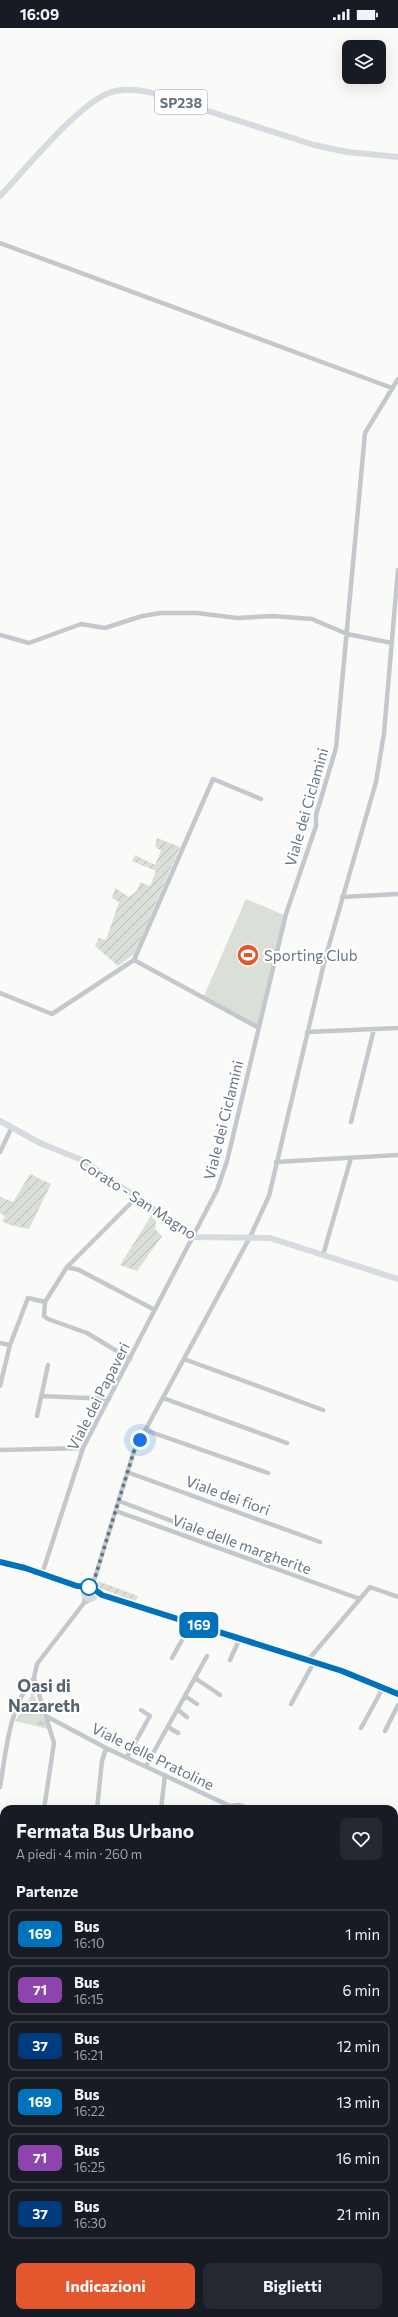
<!DOCTYPE html>
<html lang="it">
<meta charset="utf-8">
<style>
body{margin:0;font-family:Commissioner,sans-serif;background:#242831;color:#f1f3f6;height:100vh;display:flex;flex-direction:column;font-size:15px;white-space:nowrap}
*{box-sizing:border-box;margin:0}
p{font-size:13px;color:#9ea1a6}
.icon{flex:none;width:22px;height:22px;fill:none;stroke:currentColor;stroke-width:2;stroke-linecap:round;stroke-linejoin:round}
.map{position:relative;flex:1;overflow:hidden}
.side{position:absolute;left:0px;top:1777px;width:398px;height:512px;display:flex;flex-direction:column;background:#171b24;border-radius:12px 12px 0 0;box-shadow:0 4px 16px #0002}
.side>*{flex:none}
.badge{padding:0 8px;border-radius:6px;font-size:14px;line-height:26px}
.buttons{position:absolute;left:342px;top:12px;display:grid;gap:8px}
.buttons a{display:grid;place-items:center;width:44px;height:44px;border-radius:8px;background:#171b24;box-shadow:0 4px 16px #0002;font-size:20px}
.you{position:absolute;width:20px;height:20px;margin:-10px;border:3px solid #fff;border-radius:50%;background:#1a73e8;box-shadow:0 0 0 6px #1a73e833}
.map>.badge{position:absolute;translate:-50% -50%;box-shadow:0 0 0 2px #fff}
h2{padding:0 16px;font-size:15px;line-height:36px}
.round{display:grid;place-items:center;flex:none;width:42px;height:42px;border-radius:8px;background:#242831}
.headline{display:flex;align-items:center;justify-content:space-between;height:68px;padding:0 16px}
h1{font-size:19px;font-weight:700;line-height:30px}
.action{display:flex;gap:8px;margin-top:auto;padding:8px 16px}
.action a{flex:1;height:46px;border-radius:8px;background:#e4572e;color:#fff;font-size:16px;font-weight:700;line-height:46px;text-align:center}
.action a+a{background:#242831;color:#f1f3f6}
ul{padding:0;list-style:none}
li{display:flex;align-items:center;gap:12px;height:50px;margin:0 8px 6px;padding:0 8px;border:2px solid #363941;border-radius:8px}
li div{flex:1}
li b{display:block;font-size:15px}
li em{font-style:normal}
li .badge{min-width:44px;font-weight:700;text-align:center}
.status{display:flex;justify-content:space-between;align-items:center;height:28px;padding:0 20px;background:#171b24;direction:ltr}
.status svg{height:11px;fill:currentColor}
.map>svg:first-child{display:block}
</style>
<div class="status"><b>16:09</b><svg viewBox="0 0 49 12"><path d="M0 12V9h3v3zM5 12V6h3v6zM10 12V3h3v9zM15 12V0h3v12zM26 1h20v11H26zM47 4h2v5h-2z"/></svg></div>
<div class="map">
<svg width="398" height="2289" viewBox="0 0 398 2289">
<defs>
<pattern id="grass-tufts" width="24" height="20" patternUnits="userSpaceOnUse"><rect width="24" height="20" fill="#dadfd7"/><path d="M3 7l-1-3M5 7V3M7 7l1-3M15 17l-1-3M17 17v-4M19 17l1-3" fill="none" stroke="#b4b9b4"/></pattern>
<pattern id="garden-furrows" width="10" height="10" patternUnits="userSpaceOnUse"><rect width="10" height="10" fill="#dadfd7"/><path d="M-1 1l2-2M0 10L10 0M9 11l2-2" fill="none" stroke="#b4b9b4"/></pattern>
</defs>
<rect width="100%" height="100%" fill="#fafaf8"/>
<path fill="url(#grass-tufts)" d="M 33,1664 L 48,1701 L 15,1693 Z"/>
<path fill="#dadfd7" d="M 246,871 L 284,887 L 258,998 L 204,968 Z"/>
<path fill="url(#garden-furrows)" d="M 157,810 L 180,819 L 134,926 L 118,938 L 95,918 L 99,910 L 106,912 L 119,874 L 112,870 L 115,860 L 129,869 L 137,863 L 140,854 L 150,858 L 156,843 L 132,833 L 135,827 L 155,837 L 161,823 L 155,818 Z
M 30,1146 L 51,1156 L 29,1201 L 10,1197 L 2,1193 L 5,1188 L 0,1185 L 0,1169 L 13,1174 Z
M 151,1188 L 156,1193 L 155,1201 L 162,1208 L 137,1243 L 120,1237 Z
M 98,1553 L 138,1568 L 136,1573 L 96,1559 Z"/>
<g fill="none" stroke-linecap="round" stroke-linejoin="round">
<path stroke="#c3c8cc" stroke-width="4.5" d="M 0,215 L 392,360
M 0,607 L 29,615 L 81,596 L 105,600 L 142,588 L 161,585 L 197,585 L 237,590 L 273,588 L 312,591 L 347,606 L 392,615
M 342,869 L 398,866
M 134,932 L 259,1000
M 0,965 L 52,986 L 134,932 L 213,751 L 261,771
M 307,1004 L 398,1000
M 351,1094 L 374,1001
M 0,1124 L 12,1099
M 276,1134 L 398,1127
M 323,1227 L 351,1130
M 67,1239 L 79,1242 L 155,1282
M 45,1274 L 67,1239 L 137,1169
M 0,1315 L 10,1317
M 184,1331 L 323,1382
M 0,1358 L 10,1317 L 28,1270 L 45,1274 L 44,1288 L 48,1291 L 87,1305 L 130,1331
M 41,1368 L 109,1371
M 163,1370 L 287,1415
M 37,1388 L 48,1337
M 145,1402 L 268,1445
M 0,1422 L 83,1420
M 127,1444 L 320,1514
M 119,1473 L 214,1509
M 116,1483 L 360,1571
M 42,1546 L 83,1420 L 217,1162 L 227,1133 L 286,886 L 316,798 L 316,787 L 336,720 L 365,405 L 398,351
M 94,1561 L 93,1556 L 134,1423 L 250,1209 L 269,1168 L 325,931 L 376,754 L 384,705 L 398,542
M 84,1575 L 85,1568
M 172,1630 L 192,1594
M 230,1632 L 240,1610
M 308,1632 L 370,1559 L 398,1569
M 195,1650 L 220,1667
M 185,1668 L 197,1676
M 291,1676 L 314,1634
M 178,1682 L 187,1689
M 46,1688 L 106,1720 L 230,1778 L 238,1777 L 252,1781
M 168,1699 L 178,1705
M 361,1700 L 383,1660
M 385,1703 L 398,1677
M 127,1729 L 150,1688 L 141,1682
M 146,1738 L 207,1628
M 0,1759 C 6,1724 9,1678 34,1650
M 44,1781 L 54,1715 L 34,1650 L 37,1636 L 84,1575 L 91,1571
M 97,1781 L 102,1733 L 106,1720
M 161,1781 L 165,1747
M 394,1892 L 398,1891
M 0,1980 L 4,1968
M 394,2193 L 398,2195
M 394,2206 L 398,2207
M 394,2229 L 398,2221
M 355,2285 L 363,2289
M 371,2289 L 372,2285"/>
<path stroke="#d6dbdf" stroke-width="6" d="M 0,168 C 25,142 78,76 109,65 C 123,60 135,62 149,64 L 314,117 L 347,124 L 398,129
M 0,1093 L 40,1115 L 82,1132 L 194,1209 L 270,1210 L 398,1251
M 0,1534 L 25,1540 L 87,1560
M84 1565a6 6 0 1 1 12 0a6 6 0 1 1-12 0Z
M 96,1564 L 342,1643 L 398,1666"/>
</g>
<g fill="none" stroke-linecap="round" stroke-linejoin="round">
<g stroke="#fff" stroke-width="9">
<path id="line" d="M 0,1534 L 25,1540 L 77,1558 L 91,1559 L 102,1567 L 342,1643 L 398,1666"/>
</g>
<use href="#line" stroke="#0072bc" stroke-width="6"/>
<path stroke="#657683" stroke-width="4" stroke-dasharray="0 7.2" d="M 89,1559 L 93,1556 L 134,1423 L 140,1412"/>
</g>
<defs>
<g id="stadium-disc" transform="scale(1.15)"><circle r="9.5" fill="#e4572e" stroke="#fff"/><path d="M0-5a6.5 5 0 1 0 0 10a6.5 5 0 1 0 0-10ZM-3.5-1.8h7v3.6h-7Z" fill="#fff"/></g>
</defs>
<g fill-rule="evenodd">
<use href="#stadium-disc" x="248" y="927"/>
</g>
<circle fill="#fff" stroke="#0072bc" stroke-width="2" cx="89" cy="1559" r="8"/>
<g text-anchor="middle" dominant-baseline="central" stroke-width="4" stroke-linejoin="round" paint-order="stroke">
<rect fill="#fff" stroke="#939fa8" stroke-width="1" x="155" y="62" width="52" height="24" rx="3"/>
<g font-size="14" font-weight="bold" fill="#657683">
<text x="181" y="74">SP238</text>
</g>
<g font-size="15" fill="#657683" stroke="#fff">
<text transform="translate(306 779) rotate(-74)">Viale dei Ciclamini</text>
<text transform="translate(223 1092) rotate(-76)">Viale dei Ciclamini</text>
<text transform="translate(138 1170) rotate(33)">Corato - San Magno</text>
<text transform="translate(98 1368) rotate(-63)">Viale dei Papaveri</text>
<text transform="translate(228 1467) rotate(20)">Viale dei fiori</text>
<text transform="translate(242 1516) rotate(20)">Viale delle margherite</text>
<text transform="translate(153 1728) rotate(26)">Viale delle Pratoline</text>
</g>
<g font-size="15" fill="#657683" stroke="#fff" text-anchor="start">
<text x="264" y="927">Sporting Club</text>
</g>
<g font-size="17" font-weight="bold" fill="#57646e" stroke="#fff">
<text x="44" y="1657">Oasi di<tspan x="44" dy="20">Nazareth</tspan></text>
</g>
</g>
</svg>
<div class="buttons">
<a><svg class="icon" aria-label="layers" viewBox="0 0 24 24"><path d="M12 4l9 5-9 5-9-5zM3 14l9 5 9-5"/></svg></a>
</div>
<div class="you" style="left:140px;top:1412px"></div>
<b class="badge" style="left:199px;top:1597px;background:#0072bc;color:#fff">169</b>
<section class="side">
<div class="headline"><div><h1>Fermata Bus Urbano</h1><p>A piedi · 4 min · 260 m</p></div><a class="round"><svg class="icon" aria-label="heart" viewBox="0 0 24 24"><path d="M12 20l-8-8c-3-5 5-10 8-4 3-6 11-1 8 4z"/></svg></a></div>
<h2>Partenze</h2>
<ul>
<li><span class="badge" style="background:#0072bc;color:#fff">169</span><div><b>Bus</b><p>16:10</p></div><em>1 min</em></li>
<li><span class="badge" style="background:#8e44ad;color:#fff">71</span><div><b>Bus</b><p>16:15</p></div><em>6 min</em></li>
<li><span class="badge" style="background:#003b80;color:#fff">37</span><div><b>Bus</b><p>16:21</p></div><em>12 min</em></li>
<li><span class="badge" style="background:#0072bc;color:#fff">169</span><div><b>Bus</b><p>16:22</p></div><em>13 min</em></li>
<li><span class="badge" style="background:#8e44ad;color:#fff">71</span><div><b>Bus</b><p>16:25</p></div><em>16 min</em></li>
<li><span class="badge" style="background:#003b80;color:#fff">37</span><div><b>Bus</b><p>16:30</p></div><em>21 min</em></li>
</ul>
<div class="action"><a>Indicazioni</a><a>Biglietti</a></div>
</section>
</div>
